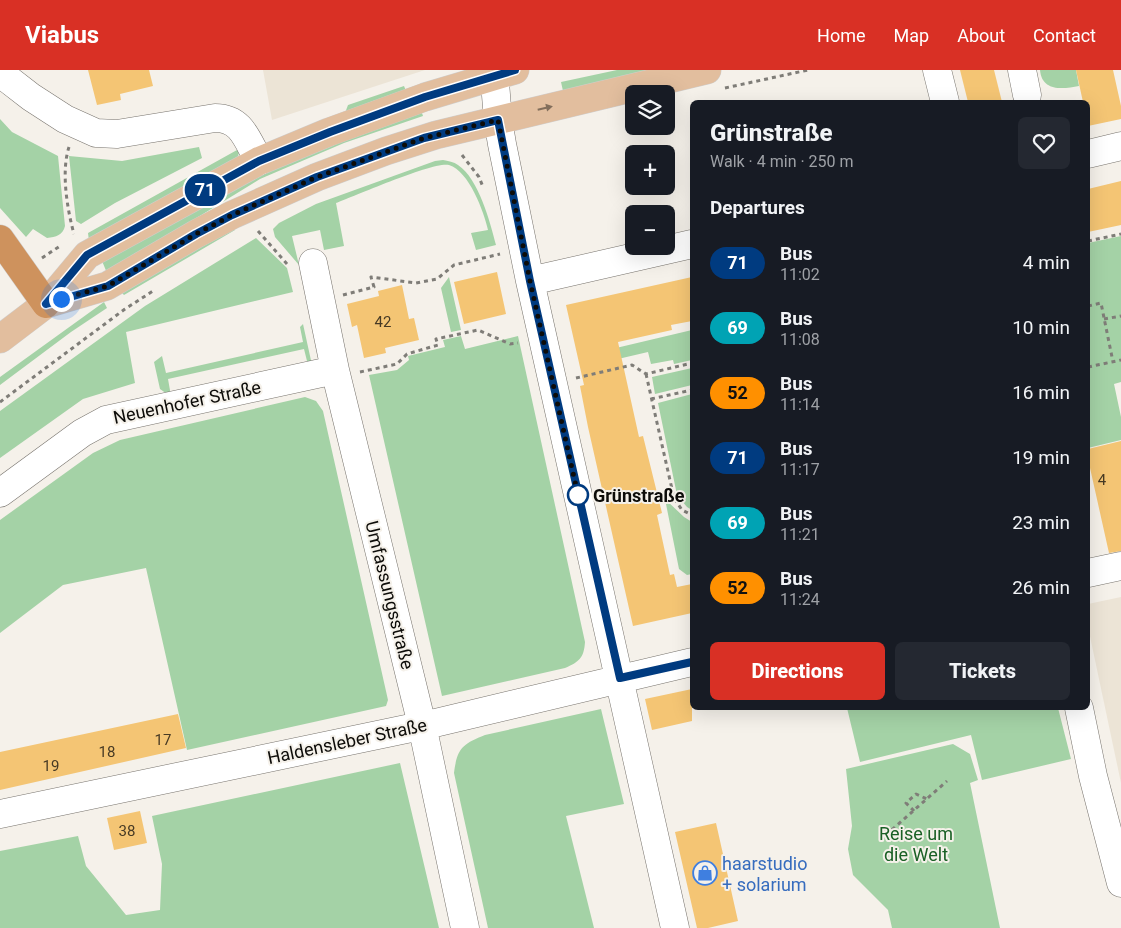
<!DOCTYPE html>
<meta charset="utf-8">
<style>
body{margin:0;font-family:Roboto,sans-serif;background:#242831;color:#f1f3f6;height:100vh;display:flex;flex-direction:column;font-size:19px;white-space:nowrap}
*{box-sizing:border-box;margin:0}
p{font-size:16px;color:#9ea1a6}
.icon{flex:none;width:28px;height:28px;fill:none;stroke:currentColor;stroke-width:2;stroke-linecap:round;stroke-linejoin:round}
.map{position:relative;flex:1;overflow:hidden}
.drawer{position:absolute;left:690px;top:30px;width:400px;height:610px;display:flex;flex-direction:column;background:#171b24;border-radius:8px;box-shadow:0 5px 20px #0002}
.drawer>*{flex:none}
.badge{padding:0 10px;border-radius:16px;font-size:18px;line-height:32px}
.fabs{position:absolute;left:625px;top:15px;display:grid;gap:10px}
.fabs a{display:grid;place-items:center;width:50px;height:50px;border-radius:8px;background:#171b24;box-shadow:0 5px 20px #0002;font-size:25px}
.you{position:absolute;width:25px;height:25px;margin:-12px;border:4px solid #fff;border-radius:50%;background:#1a73e8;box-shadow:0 0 0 8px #1a73e833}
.map>.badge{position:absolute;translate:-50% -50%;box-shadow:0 0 0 2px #fff}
h2{padding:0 20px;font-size:19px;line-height:45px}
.round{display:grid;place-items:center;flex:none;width:52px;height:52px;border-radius:8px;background:#242831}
.headline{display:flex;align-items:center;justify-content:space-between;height:85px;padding:0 20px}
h1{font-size:24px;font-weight:800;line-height:38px}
.primary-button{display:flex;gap:10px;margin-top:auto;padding:10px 20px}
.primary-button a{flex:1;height:58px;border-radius:8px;background:#d93025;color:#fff;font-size:20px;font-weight:800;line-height:58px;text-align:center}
.primary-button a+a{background:#242831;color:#f1f3f6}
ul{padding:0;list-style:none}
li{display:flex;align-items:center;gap:15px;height:65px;padding:0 20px}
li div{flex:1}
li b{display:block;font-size:19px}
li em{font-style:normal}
li .badge{min-width:55px;font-weight:700;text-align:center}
header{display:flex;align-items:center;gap:30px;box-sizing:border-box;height:70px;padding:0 25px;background:#d93025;color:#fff}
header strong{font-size:24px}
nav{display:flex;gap:28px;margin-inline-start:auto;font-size:18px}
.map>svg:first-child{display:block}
</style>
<header>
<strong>Viabus</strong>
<nav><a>Home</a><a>Map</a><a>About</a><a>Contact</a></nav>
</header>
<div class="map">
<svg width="1121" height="858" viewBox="0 0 1121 858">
<rect width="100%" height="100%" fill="#f5f1ea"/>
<path fill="#ece4d6" d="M 263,0 L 425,0 L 272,50 Z
M 1121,527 L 1121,713 L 1088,557 L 1088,534 Z"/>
<path fill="#a4d2a6" d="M 617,0 L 661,0 L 563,21 L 561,12 Z
M 1040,0 L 1076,0 L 1079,16 C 1063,19 1042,22 1040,0 Z
M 404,16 L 406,21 L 345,43 L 348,35 Z
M 421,40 L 423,46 L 344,73 L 260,109 L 107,203 L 102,191 L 248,109 Z
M 0,49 L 12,62 L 58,86 L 65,156 C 63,165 56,167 47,168 L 33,159 L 26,167 L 0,138 Z
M 199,77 L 202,88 L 115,133 L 81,154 L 76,151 L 69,86 L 122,91 Z
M 237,80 L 239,81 L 238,87 L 89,171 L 88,163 Z
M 443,90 C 448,91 454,92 458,95 C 479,109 490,152 496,175 L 476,180 L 471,163 L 488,160 C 484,142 469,101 449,95 C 434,91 355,126 336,133 L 344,176 L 324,180 L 320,160 L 292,166 L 299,195 L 275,167 L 273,159 L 279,153 L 316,134 L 435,91 Z
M 233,157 L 235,160 L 124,225 L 120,221 Z
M 1121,166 L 1121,312 L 1114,314 L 1121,347 L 1121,370 L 1088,378 L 1088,173 Z
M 256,168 L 287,198 L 293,222 L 126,262 L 135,313 L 83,329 L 0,388 L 0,341 L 145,236 Z
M 449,207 L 461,260 L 451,262 L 441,218 Z
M 104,232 L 107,238 L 71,262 L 0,315 L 0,307 Z
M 303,254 L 312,295 L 308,295 L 304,279 L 168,309 L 171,326 L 170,326 L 160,319 L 154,292 L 162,286 L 166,303 L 303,272 L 300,257 Z
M 692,260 L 692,290 L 674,294 L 673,290 L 651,294 L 648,282 L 618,289 L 616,278 Z
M 461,266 L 465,279 L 518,266 L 585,572 C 584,588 579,592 565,598 L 442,626 L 369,305 L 397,300 L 409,290 L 408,286 L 445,277 L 443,270 Z
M 692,298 L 692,315 L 655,324 L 652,307 Z
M 692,324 L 692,440 L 687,437 L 677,425 L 658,333 Z
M 305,327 L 316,331 L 323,341 L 388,630 L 386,636 L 187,680 L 146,498 L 63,515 L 0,563 L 0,450 L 93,383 L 120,370 Z
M 665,429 L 684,447 L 692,452 L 692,504 L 687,505 L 679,499 Z
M 847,638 L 1058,638 L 1071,689 L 982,710 L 971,665 L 860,692 Z
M 601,639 L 624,734 L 566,746 L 594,858 L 488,858 L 454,703 C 457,679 462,674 485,665 Z
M 953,674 L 970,684 L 978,710 L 970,713 L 1000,858 L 892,858 L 888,840 L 853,805 L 848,779 L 852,756 L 846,699 Z
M 400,693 L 439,858 L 0,858 L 0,781 L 78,766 L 86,796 L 126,845 L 160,840 L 162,794 L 152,746 Z"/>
<path fill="#f4c574" d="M 88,0 L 149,0 L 153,16 L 120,24 L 121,30 L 97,35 Z
M 960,0 L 994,0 L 1002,32 L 968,32 Z
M 1076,0 L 1113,0 L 1121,36 L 1121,49 L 1088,56 L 1088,32 L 1083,32 Z
M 1121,111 L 1121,155 L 1088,162 L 1088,119 Z
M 497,202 L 506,244 L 464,254 L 454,212 Z
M 692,207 L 692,251 L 671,255 L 672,260 L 618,272 L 639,367 L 643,366 L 662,443 L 657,445 L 670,505 L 674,504 L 677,517 L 692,514 L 692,543 L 633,556 L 588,357 L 580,316 L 584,315 L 566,235 Z
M 402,215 L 409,249 L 414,248 L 419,270 L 385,278 L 386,283 L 364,288 L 357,255 L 352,257 L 347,234 L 379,226 L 378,221 Z
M 1121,371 L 1121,481 L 1109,483 L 1088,389 L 1088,379 Z
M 692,619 L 692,651 L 652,660 L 645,629 Z
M 178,644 L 186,678 L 0,720 L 0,682 Z
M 140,741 L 147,773 L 114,780 L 107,748 Z
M 716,753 L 738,851 L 708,858 L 697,858 L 675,762 Z"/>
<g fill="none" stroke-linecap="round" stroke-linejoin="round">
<g stroke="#78746e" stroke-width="29">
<path id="minor" d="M 494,0 L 498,50 L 502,74 L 530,211 L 675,858
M 937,0 L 945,32
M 1022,0 L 1027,25
M 0,3 L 31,27 L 65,49 L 96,63 L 117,64 L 215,48 C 242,48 247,70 259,91
M 1088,84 L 1121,76
M 313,193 L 335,300 L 422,655 L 465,858
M 530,211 L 692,174
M 0,423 L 82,363 L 106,350 L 335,300
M 1088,503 L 1121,496
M 1079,638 L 1093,706 L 1121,813
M 0,744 L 435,653 L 692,592"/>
</g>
<g stroke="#cfcece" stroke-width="29">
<path id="major" d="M 46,234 L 107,216 L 196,164 L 232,145 L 317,107 L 386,81 L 436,65 L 707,0
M 0,269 L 46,234 L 87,185 L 259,91 L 329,62 L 425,27 L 515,0"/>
</g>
<g stroke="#cfcece" stroke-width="29">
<path id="highway" d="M 0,169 L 46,234"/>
</g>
<path stroke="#7f7d78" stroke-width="3" stroke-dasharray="4 4" stroke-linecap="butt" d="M 725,18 L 808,0
M 69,77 C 61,101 67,139 74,164
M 462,85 L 479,107 L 483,117
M 258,161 L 287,194
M 1088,171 L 1121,164
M 42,188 L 60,176
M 343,225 L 374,217 L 371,207 L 416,213 L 437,209 L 454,195 L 500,184
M 1088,236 L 1101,233 L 1113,292
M 1104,249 L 1121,246
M 1088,297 L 1121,290
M 360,302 L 397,294 L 407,284 L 438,275 L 436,269 L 478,260 L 510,274 L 518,273
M 646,304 L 674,428 L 682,440 L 692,445
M 576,308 L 632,295 L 646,304 L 692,293
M 651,329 L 692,320
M 0,332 L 125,239 L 153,221
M 914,741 L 906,733 L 916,724 L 927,729
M 886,765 L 947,711"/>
<use href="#minor" stroke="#fff" stroke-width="28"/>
<use href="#major" stroke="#e2be9e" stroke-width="28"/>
<use href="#highway" stroke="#ce925d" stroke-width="28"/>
</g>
<defs><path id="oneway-solid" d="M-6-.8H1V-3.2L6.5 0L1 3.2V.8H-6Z" transform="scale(1.25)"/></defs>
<use fill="#826e5b" href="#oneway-solid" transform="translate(545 38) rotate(-13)"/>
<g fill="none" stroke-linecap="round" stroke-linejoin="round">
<g stroke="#fff" stroke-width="11">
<path id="line" d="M 515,0 L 425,27 L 330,62 L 259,91 L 87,185 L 46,234 L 108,216 L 196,164 L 232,145 L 317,107 L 424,68 L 498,50 L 530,211 L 620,608 L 692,592"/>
</g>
<use href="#line" stroke="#003b80" stroke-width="8"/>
<path stroke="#0d0c09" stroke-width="5" stroke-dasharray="0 9" d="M 61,229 L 108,216 L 196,164 L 232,145 L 317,107 L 424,68 L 498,50 L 530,211 L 578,425"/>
</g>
<defs>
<g id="shop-ring" transform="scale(1.25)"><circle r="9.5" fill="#f5f1ea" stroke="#3f7fe0" stroke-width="1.5"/><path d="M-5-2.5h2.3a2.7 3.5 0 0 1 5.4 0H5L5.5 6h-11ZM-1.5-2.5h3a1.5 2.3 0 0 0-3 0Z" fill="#3f7fe0"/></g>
</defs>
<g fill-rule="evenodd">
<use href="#shop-ring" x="705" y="803"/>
</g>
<circle fill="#fff" stroke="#003b80" stroke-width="2.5" cx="578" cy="425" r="10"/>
<g text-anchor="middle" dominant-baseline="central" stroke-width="4" stroke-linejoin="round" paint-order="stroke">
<g font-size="15" fill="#473a24">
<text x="383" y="252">42</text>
<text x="1102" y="410">4</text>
<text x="163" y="670">17</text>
<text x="107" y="682">18</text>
<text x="51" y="696">19</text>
<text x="127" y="761">38</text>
</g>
<g font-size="18" fill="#0d0c09" stroke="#f5f1ea">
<text transform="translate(187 332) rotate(-12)">Neuenhofer Straße</text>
<text transform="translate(390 525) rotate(76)">Umfassungsstraße</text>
<text transform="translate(347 671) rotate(-12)">Haldensleber Straße</text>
</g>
<g font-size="18" font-weight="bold" fill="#0d0c09" stroke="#f5f1ea" text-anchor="start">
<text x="593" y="425">Grünstraße</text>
</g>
<g font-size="18" fill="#1a6025" stroke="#f5f1ea">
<text x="916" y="763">Reise um<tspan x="916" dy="21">die Welt</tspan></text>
</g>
<g font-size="18" fill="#366cbe" stroke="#f5f1ea" text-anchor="start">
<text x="722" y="793">haarstudio<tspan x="722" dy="21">+ solarium</tspan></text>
</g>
</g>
</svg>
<div class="fabs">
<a><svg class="icon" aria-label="layers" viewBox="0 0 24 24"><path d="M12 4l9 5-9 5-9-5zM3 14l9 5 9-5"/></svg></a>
<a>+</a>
<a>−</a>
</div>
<div class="you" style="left:61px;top:229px"></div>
<b class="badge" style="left:205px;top:120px;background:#003b80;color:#fff">71</b>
<section class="drawer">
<div class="headline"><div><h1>Grünstraße</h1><p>Walk · 4 min · 250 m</p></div><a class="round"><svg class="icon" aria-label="heart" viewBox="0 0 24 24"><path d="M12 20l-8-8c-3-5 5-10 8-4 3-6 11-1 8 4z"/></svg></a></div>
<h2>Departures</h2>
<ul>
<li><span class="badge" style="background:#003b80;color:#fff">71</span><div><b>Bus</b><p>11:02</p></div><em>4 min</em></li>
<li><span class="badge" style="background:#00a3b4;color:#fff">69</span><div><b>Bus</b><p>11:08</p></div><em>10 min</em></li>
<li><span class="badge" style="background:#ff9000;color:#111">52</span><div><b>Bus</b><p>11:14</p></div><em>16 min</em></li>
<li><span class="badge" style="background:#003b80;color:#fff">71</span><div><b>Bus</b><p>11:17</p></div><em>19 min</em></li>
<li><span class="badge" style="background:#00a3b4;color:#fff">69</span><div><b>Bus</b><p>11:21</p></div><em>23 min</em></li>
<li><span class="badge" style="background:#ff9000;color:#111">52</span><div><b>Bus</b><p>11:24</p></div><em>26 min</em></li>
</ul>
<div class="primary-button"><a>Directions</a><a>Tickets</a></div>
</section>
</div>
